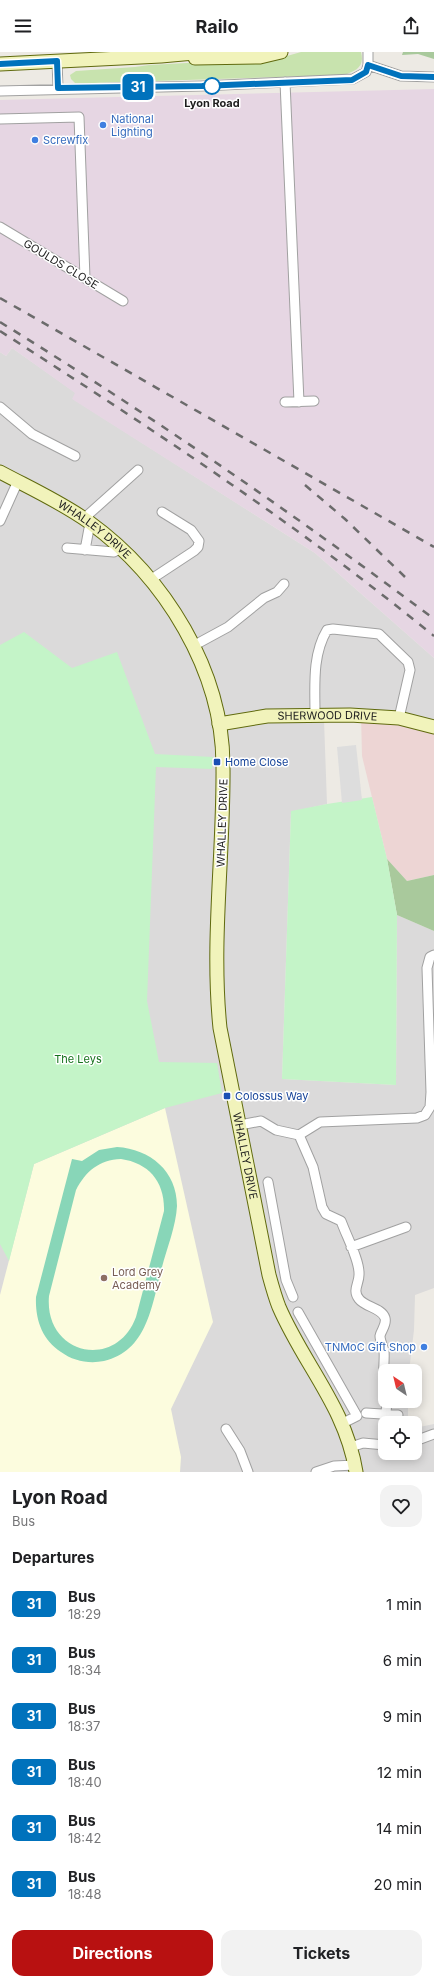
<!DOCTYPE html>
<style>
body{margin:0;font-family:Inter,sans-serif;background:#f2f2f2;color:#202124;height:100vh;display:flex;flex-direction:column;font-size:15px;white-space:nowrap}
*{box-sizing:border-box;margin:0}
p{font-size:13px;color:#757577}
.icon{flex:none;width:22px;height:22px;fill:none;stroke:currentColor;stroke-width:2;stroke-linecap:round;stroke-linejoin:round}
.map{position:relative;height:1420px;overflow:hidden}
.side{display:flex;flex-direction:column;background:#fff;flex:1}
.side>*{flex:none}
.badge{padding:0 8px;border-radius:6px;font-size:14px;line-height:26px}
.needle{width:26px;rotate:325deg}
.fabs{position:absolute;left:378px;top:1312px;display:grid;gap:8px}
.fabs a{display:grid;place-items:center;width:44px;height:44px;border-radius:8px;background:#fff;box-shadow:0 2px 10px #0003;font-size:20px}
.map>.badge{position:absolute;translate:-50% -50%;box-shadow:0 0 0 2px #fff}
h2{padding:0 12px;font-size:15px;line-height:36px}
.round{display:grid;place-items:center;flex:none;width:42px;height:42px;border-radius:12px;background:#f2f2f2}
.headline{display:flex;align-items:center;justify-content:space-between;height:68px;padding:0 12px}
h1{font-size:19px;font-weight:700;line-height:30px}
.primary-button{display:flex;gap:8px;margin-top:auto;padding:8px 12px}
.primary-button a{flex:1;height:46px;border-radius:12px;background:#b81111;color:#fff;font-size:16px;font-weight:700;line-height:46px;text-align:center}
.primary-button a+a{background:#f2f2f2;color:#202124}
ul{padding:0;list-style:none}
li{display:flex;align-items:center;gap:12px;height:56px;padding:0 12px}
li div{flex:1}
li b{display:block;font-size:15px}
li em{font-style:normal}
li .badge{min-width:44px;font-weight:700;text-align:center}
header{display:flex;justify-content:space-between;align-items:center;height:52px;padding:0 12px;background:#fff;font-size:18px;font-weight:700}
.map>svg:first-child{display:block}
</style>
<header><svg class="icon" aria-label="menu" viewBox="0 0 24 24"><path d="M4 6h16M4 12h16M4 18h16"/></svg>Railo<svg class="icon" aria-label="share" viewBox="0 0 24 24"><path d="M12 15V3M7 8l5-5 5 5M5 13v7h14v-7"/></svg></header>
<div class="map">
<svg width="434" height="1420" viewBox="0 0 434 1420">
<rect width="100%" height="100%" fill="#edeae4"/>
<path fill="#dbdada" d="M 12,296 L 76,341 L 73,347 L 315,501 L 434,606 L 434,675 L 324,668 L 327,752 L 291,760 L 282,1027 L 396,1033 L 397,863 L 434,879 L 434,1236 L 415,1243 L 414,1278 L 409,1319 L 385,1319 L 385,1349 L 408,1349 L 408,1371 L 385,1371 L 385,1401 L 415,1401 L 415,1376 L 434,1372 L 434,1420 L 0,1420 L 0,300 L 6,304 Z"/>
<path fill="#edd5d4" d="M 361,663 L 434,677 L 434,823 L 407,829 L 387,807 L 362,704 Z"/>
<path fill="#e6d6e3" d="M 434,37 L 434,606 L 315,501 L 72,347 L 75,341 L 12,296 L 6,304 L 0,300 L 0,48 Z"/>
<path fill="#fcfcde" d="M 165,1056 L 213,1270 L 171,1357 L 181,1405 L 180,1420 L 0,1420 L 0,1243 L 34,1112 Z"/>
<path fill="#c8e3ae" d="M 301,0 L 361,0 C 365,15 356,19 344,23 L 93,31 L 75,31 L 71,27 L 70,23 L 76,19 L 135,15 L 149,13 L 280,6 Z"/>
<path fill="#a9c99c" d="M 403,0 L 434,0 L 434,7 L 418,2 L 402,3 Z
M 387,807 L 407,829 L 434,823 L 434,879 L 397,863 Z"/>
<path fill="#c4f4c8" d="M 24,580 L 72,616 L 117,600 L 155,702 L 213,705 L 212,717 L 156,715 L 147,949 L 159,1010 L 217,1011 L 222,1041 L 165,1056 L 34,1112 L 9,1209 L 0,1192 L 0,593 Z
M 372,745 L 387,807 L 397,863 L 396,1033 L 282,1027 L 291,759 L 327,752 Z"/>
<path fill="#88d6b8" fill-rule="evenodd" d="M 117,1095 C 150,1097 177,1119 177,1154 C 176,1174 167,1196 162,1215 C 152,1252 148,1299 104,1309 C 89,1312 73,1309 61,1300 C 42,1288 35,1267 36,1245 L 72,1107 L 82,1109 L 99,1098 ZM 121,1107 C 149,1111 165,1130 164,1159 L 136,1265 C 116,1319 44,1303 49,1244 L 76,1138 C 86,1119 99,1108 121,1107 Z"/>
<path fill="#ddd" d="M 356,693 L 362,748 L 342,751 L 337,695 Z"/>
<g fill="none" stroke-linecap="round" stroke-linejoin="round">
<g stroke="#a1a1a1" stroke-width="11">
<path id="street" d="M 57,9 L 58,36
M 368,13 L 401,24 L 434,25
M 285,30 L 299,350
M 0,39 L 202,34 L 353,27 L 366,20 L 368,13 L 368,0
M 0,67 L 79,65 L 85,226
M 0,175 L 123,249
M 285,350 L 314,349
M 0,355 L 32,382 L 75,404
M 85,467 L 90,461 L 138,418
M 0,469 L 18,429
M 67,496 L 114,500 L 120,496
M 85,498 L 90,471
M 150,528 L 194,499 L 198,495 L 199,489 L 191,478 L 162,460
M 193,594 L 228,575 L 264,546 L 277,540 L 284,532
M 315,662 C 315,634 312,603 327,578 L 333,577 L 379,582 L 408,610 L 410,618 L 399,666
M 240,1073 L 261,1069 L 276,1078 L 299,1083 L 313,1115 L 322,1155 L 326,1162 L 341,1169 L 343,1174 C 348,1187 360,1210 359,1223 C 359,1232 352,1238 359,1247 C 365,1255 382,1256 385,1266 C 387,1273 381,1278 380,1284 C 380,1289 383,1294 384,1299 C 385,1310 382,1320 385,1332
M 299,1083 L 320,1070 L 417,1066 L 425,1063 L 430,1055 L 431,1040 L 427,916 L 430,905 L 434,903
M 268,1130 L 286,1228 L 293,1245
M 351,1195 L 406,1175
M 298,1260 L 357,1364 L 343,1371
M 366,1361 L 398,1363
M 386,1361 L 387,1349
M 226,1377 L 240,1399 L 248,1420
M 415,1389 L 434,1382
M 351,1395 L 363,1391 L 385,1393
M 316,1420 L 334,1414 L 355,1413"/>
</g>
<g stroke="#606a0e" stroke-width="15">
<g id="secondary">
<path d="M 195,6 L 260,5 L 281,0"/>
<path d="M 0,12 L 161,4 L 205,0"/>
<path id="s1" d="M 0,420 C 30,436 61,450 89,470 C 165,525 223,619 223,714 C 224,801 211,889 220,976 L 269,1223 C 272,1234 275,1245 279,1255 C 304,1313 346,1356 356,1420"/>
<path id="s2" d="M 219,672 L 267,664 L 350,663 L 399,666 L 434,675"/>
</g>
</g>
<use href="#street" stroke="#fff" stroke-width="9"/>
<use href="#secondary" stroke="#f1f3bb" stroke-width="13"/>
<path stroke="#6b6b6b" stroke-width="2.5" stroke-dasharray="8 8" stroke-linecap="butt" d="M 0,246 L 434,495
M 0,270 C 149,362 294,462 434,567
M 0,279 C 149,375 297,472 434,584
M 305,433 L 345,467 L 405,525"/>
</g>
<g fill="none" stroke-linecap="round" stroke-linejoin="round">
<g stroke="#fff" stroke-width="9">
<path id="line" d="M 0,12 L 57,9 L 58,36 L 202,34 L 352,28 L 366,20 L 368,13 L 401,24 L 434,25"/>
</g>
<use href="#line" stroke="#0072bc" stroke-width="6"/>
</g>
<circle fill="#fff" stroke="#0072bc" stroke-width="2" cx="212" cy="34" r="8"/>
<g fill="#3f7fe0" stroke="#fff" stroke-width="1.5">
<circle cx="103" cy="73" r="4"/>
<circle cx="35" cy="88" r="4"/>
<circle cx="424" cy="1295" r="4"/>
</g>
<g fill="#1a4fb4" stroke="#fff" stroke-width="1.5">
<rect x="213" y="706" width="8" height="8" rx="2"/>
<rect x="223" y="1040" width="8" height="8" rx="2"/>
</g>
<circle fill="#8d6e63" stroke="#fff" stroke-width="1.5" cx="104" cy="1226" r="4"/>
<g text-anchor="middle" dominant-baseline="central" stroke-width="3" stroke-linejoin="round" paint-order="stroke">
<g font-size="11" font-weight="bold" fill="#1d1d1d" stroke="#fff">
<text x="212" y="51">Lyon Road</text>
</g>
<g font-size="11" fill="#366cbe" stroke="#fff" text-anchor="start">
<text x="111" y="67">National<tspan x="111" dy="13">Lighting</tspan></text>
<text x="43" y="88">Screwfix</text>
<text x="416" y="1295" text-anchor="end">TNMoC Gift Shop</text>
</g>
<g font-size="11" fill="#1d1d1d" stroke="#fff">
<text transform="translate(61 212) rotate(31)">GOULDS CLOSE</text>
<text stroke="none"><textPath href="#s1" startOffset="111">WHALLEY DRIVE</textPath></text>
<text stroke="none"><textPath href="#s2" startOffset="109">SHERWOOD DRIVE</textPath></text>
<text transform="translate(222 771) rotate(-88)">WHALLEY DRIVE</text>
<text stroke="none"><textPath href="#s1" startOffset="783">WHALLEY DRIVE</textPath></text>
</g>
<g font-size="11" fill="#164399" stroke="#fff" text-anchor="start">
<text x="225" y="710">Home Close</text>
<text x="235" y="1044">Colossus Way</text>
</g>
<g font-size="11" fill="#15711c" stroke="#fff">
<text x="78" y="1007">The Leys</text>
</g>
<g font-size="11" fill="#785e54" stroke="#fff" text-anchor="start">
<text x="112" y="1220">Lord Grey<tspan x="112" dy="13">Academy</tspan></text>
</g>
</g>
</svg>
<div class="fabs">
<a><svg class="needle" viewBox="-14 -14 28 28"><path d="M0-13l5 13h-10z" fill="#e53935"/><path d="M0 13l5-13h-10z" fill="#757577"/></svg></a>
<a><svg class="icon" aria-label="locate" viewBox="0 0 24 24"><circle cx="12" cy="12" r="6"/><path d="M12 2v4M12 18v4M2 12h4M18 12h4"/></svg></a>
</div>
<b class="badge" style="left:138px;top:35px;background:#0072bc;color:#fff">31</b>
</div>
<section class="side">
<div class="headline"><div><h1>Lyon Road</h1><p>Bus</p></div><a class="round"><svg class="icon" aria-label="heart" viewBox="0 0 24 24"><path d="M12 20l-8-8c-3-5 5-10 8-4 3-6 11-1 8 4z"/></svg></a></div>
<h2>Departures</h2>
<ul>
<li><span class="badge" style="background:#0072bc;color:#fff">31</span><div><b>Bus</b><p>18:29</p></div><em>1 min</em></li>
<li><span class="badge" style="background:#0072bc;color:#fff">31</span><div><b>Bus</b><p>18:34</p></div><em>6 min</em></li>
<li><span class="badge" style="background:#0072bc;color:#fff">31</span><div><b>Bus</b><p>18:37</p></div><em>9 min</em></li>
<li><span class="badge" style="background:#0072bc;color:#fff">31</span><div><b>Bus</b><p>18:40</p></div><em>12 min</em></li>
<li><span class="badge" style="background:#0072bc;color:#fff">31</span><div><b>Bus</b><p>18:42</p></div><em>14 min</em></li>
<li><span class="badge" style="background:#0072bc;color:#fff">31</span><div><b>Bus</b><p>18:48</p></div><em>20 min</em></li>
</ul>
<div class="primary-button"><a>Directions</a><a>Tickets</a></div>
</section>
